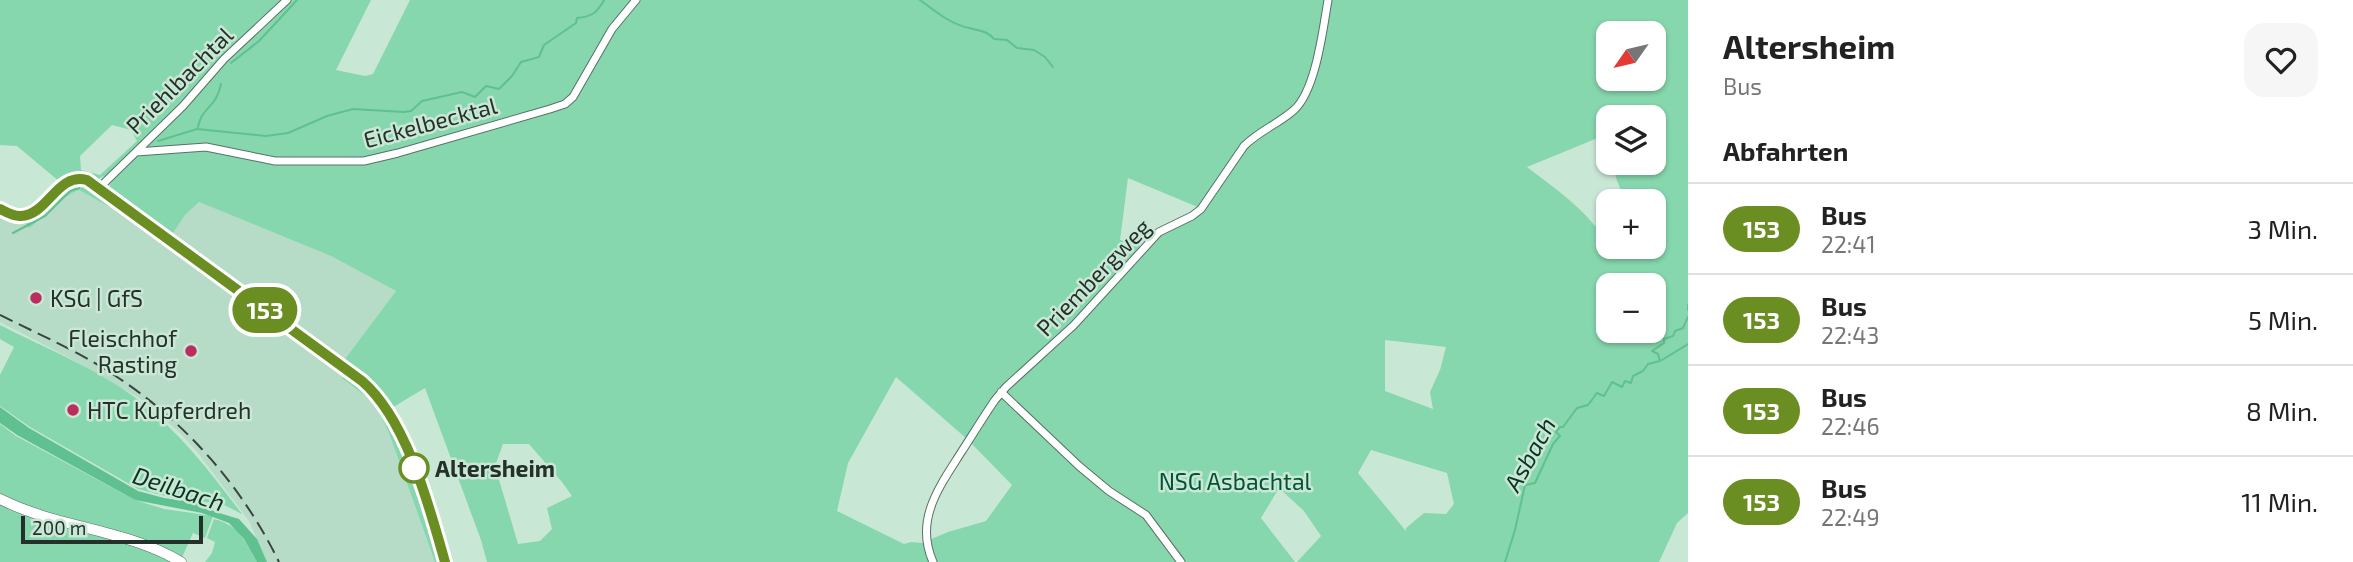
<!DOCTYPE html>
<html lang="de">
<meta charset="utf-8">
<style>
body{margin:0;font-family:"Exo 2",sans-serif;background:#f6f6f6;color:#222;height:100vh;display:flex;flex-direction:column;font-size:26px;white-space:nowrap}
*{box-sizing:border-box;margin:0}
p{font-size:23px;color:#767676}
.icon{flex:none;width:38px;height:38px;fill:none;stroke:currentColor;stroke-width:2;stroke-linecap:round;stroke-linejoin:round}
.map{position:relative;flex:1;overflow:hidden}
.details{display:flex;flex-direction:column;background:#fff;width:665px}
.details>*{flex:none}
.badge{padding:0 14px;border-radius:23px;font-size:24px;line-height:46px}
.needle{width:46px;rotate:236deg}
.controls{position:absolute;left:1596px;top:21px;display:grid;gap:14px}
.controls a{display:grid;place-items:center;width:70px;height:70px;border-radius:14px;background:#fff;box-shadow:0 2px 5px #0004;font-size:35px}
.scale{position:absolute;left:21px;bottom:18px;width:182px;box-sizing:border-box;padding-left:7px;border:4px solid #25302a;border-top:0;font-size:19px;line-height:24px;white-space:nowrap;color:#25302a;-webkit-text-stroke:5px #c9e7d5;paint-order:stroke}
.map>.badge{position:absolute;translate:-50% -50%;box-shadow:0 0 0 4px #fff}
h2{padding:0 35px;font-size:26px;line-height:63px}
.round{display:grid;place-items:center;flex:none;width:74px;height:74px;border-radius:21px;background:#f6f6f6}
.head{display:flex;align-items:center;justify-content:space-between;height:119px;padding:0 35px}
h1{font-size:33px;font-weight:700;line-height:52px}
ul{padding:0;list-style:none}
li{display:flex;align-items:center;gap:21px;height:91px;padding:0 35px;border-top:2px solid #e0e0e0}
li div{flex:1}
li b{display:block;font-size:26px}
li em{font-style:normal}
li .badge{min-width:77px;font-weight:700;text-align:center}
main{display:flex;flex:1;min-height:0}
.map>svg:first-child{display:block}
</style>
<main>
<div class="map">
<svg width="1688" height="562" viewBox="0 0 1688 562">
<rect width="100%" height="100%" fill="#c9e7d5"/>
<path fill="#b6dbc6" d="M 79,190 L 108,206 L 114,202 L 339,367 L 343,379 L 375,403 L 389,433 L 435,562 L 267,562 L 249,521 L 198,453 L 180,433 L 141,399 L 66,356 L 0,322 L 0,209 L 19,217 L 29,227 L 44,218 L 68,194 Z
M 199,202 L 331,256 L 396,291 L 342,363 L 171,236 L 185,215 Z"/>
<path fill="#86d7ad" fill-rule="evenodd" d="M 0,0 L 371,0 L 336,70 L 365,76 L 373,74 L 410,0 L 1688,0 L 1688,513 L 1677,523 L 1659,562 L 1297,562 L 1321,536 L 1304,511 L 1279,488 L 1261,518 L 1295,562 L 487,562 L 481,540 L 425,388 L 390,409 L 365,377 L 342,363 L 396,291 L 331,256 L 199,202 L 185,215 L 171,236 L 118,197 L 109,186 L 117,173 L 137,155 L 134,150 L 106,175 L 96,180 L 69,176 L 60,182 L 17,146 L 0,145 ZM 1608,33 L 1654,33 L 1654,79 L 1608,79 ZM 1312,79 L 1306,100 L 1297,109 L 1261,132 L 1243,149 L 1209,199 C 1220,174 1237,146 1259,130 C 1271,121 1285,115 1295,105 C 1303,97 1303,86 1312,79 ZM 1608,117 L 1654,117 L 1654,163 L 1612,163 L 1617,181 L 1626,201 L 1654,201 L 1654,247 L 1624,247 L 1613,254 C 1596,217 1560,192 1527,167 L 1605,135 L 1608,146 ZM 112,125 L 131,130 L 137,141 L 100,175 L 81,170 L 80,156 ZM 1128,178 L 1200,208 L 1204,206 L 1196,215 L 1160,233 L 1096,305 L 1050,353 L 1012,382 L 970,442 L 1012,485 L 986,521 L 948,532 L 922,543 L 911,542 L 904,544 L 837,511 L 848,463 L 896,377 L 967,439 L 991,401 L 1011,379 L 1044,354 L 1133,259 L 1141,243 L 1120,240 ZM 1608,285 L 1654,285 L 1654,331 L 1608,331 ZM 1385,340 L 1446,347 L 1440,370 L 1430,392 L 1433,409 L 1385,391 ZM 503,444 L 529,444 L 562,482 L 572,496 L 547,508 L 552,529 L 540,541 L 518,544 L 495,466 ZM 1371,450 L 1447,473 L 1454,504 L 1446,514 L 1424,513 L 1406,528 L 1406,531 L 1358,473 Z
M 86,180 L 114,202 L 112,205 L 108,206 L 79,190 C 61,196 46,216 29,228 L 19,217 L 64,186 Z
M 0,325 C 45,348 102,371 141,402 C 181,434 211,473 242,514 L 224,505 L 165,496 L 138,489 L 30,427 L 0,406 L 0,375 L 14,347 L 0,339 Z
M 339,367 L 377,400 L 388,416 L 441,562 L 435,562 L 389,433 L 375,403 L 343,379 Z
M 0,424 L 16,436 L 135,500 L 164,509 L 213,516 L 205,538 L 193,533 L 180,562 L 0,562 L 0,499 L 29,508 L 0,495 Z
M 214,519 C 240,526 244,540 257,562 L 205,562 L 212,553 L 215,542 L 207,538 Z"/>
<path fill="#5fc090" d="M 0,407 L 29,428 L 138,491 L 164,498 L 198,503 L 216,512 L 239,519 L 257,539 L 267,562 L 257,562 L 244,539 L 229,523 L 202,513 L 135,500 L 17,435 L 0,423 Z"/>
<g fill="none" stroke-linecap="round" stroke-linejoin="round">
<path stroke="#5fc090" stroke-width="2" d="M 920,0 C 935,11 950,24 969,28 C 979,31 988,31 994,39 L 1007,40 L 1017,48 L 1034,50 L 1045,57 L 1053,67
M 231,63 L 259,41 L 297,0
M 198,127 C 202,106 216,109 221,84
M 158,141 L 197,129 L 266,136 L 288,133 L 327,116 L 353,109 L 404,112 L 411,111 L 422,101 L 462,92 L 475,97 L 486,86 L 499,89 L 512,76 L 521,62 L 539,57 L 544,45 L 576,23 L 577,18 C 591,17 597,13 604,0
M 13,233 L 45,216 L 70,191 L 79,188
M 1688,305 L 1688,310
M 1662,360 L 1688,344
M 1505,562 L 1515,530 L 1525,485 L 1535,483 L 1553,444 L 1560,436 L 1556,432 L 1560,427 L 1563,427 L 1577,408 L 1588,405 L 1597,393 L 1604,396 L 1612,382 L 1622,387 L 1625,381 L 1631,383 L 1633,376 L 1643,371 L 1648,364 L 1660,361 L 1658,354 L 1652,351 L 1664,343 L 1664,339 L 1673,336 L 1675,331 L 1683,328 L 1688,317"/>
<g stroke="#577263" stroke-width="9">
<path id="minor" d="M 136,152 L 206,147 L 275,161 L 364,161 L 398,153 L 550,109 L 565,104 L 573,97 L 612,29 L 636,0
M 99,188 L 183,106 L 224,59 L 287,0
M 1001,392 L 1079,466 L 1109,491 L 1146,515 L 1181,562
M 933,562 C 914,519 940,486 962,451 C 973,434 984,416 995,400 L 1006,387 L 1074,325 L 1159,232 L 1192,216 L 1201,209 L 1244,146 C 1259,131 1278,124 1294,110 C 1316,90 1323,29 1328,0"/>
</g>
<g stroke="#577263" stroke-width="10">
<path id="tertiary" d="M 0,209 C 7,212 13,217 21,216 C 48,215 57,172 87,180 L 248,298
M 249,299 L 363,381 L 386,405 L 410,458 L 445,562"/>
</g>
<g stroke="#577263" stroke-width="11">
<path id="secondary" d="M 0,499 C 57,528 126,529 181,562"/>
</g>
<use href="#minor" stroke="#fff" stroke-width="7"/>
<use href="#tertiary" stroke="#fff" stroke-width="9"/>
<use href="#secondary" stroke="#fff" stroke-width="10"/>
<path stroke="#39463e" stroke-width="2" stroke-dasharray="14 7" stroke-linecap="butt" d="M 0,315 C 38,334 78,351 114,375 C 185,421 242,486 279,562"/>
</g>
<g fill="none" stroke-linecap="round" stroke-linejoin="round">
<g stroke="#fff" stroke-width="16">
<path id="line" d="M 0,209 C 6,212 14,217 21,216 C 48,215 57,172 87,180 L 362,381 C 407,420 429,506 445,562"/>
</g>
<use href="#line" stroke="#6b8e23" stroke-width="10"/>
</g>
<g fill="#bb2d5e" stroke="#c9e7d5" stroke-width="2.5">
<circle cx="36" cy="298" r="7"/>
<circle cx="191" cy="351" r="7"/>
<circle cx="73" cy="410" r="7"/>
</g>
<circle fill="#fff" stroke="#6b8e23" stroke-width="3.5" cx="414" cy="468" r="14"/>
<g text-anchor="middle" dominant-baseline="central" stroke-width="5" stroke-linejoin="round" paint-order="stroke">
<g font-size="23" fill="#25302a" stroke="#c9e7d5">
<text transform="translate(179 80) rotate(-45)">Priehlbachtal</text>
<text transform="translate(430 122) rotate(-15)">Eickelbecktal</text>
<text transform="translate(1093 277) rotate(-46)">Priembergweg</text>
</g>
<g font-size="23" fill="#25302a" stroke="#c9e7d5" text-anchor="start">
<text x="50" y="298">KSG | GfS</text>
<text x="177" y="338" text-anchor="end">Fleischhof<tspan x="177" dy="26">Rasting</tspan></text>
<text x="87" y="410">HTC Kupferdreh</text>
</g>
<g font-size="23" font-weight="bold" fill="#25302a" stroke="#c9e7d5" text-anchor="start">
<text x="435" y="468">Altersheim</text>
</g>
<g font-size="23" fill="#015335" stroke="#c9e7d5">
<text x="1235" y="481">NSG Asbachtal</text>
</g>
<g font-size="24" font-style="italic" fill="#083421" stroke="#c9e7d5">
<text transform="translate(1529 454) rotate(-61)">Asbach</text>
<text transform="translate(179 488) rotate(18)">Deilbach</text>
</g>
</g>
</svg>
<div class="controls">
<a><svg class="needle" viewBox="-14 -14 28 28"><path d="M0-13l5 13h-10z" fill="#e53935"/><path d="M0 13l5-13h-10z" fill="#767676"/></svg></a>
<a><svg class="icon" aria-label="layers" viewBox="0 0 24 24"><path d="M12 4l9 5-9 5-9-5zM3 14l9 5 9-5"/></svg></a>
<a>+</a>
<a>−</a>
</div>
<div class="scale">200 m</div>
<b class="badge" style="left:265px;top:310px;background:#6b8e23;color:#fff">153</b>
</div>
<section class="details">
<div class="head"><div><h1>Altersheim</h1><p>Bus</p></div><a class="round"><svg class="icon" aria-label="heart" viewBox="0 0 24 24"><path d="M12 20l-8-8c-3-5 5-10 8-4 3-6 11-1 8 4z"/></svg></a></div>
<h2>Abfahrten</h2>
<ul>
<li><span class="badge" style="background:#6b8e23;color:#fff">153</span><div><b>Bus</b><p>22:41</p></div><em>3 Min.</em></li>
<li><span class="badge" style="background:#6b8e23;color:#fff">153</span><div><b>Bus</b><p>22:43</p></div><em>5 Min.</em></li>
<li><span class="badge" style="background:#6b8e23;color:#fff">153</span><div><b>Bus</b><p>22:46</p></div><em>8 Min.</em></li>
<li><span class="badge" style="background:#6b8e23;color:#fff">153</span><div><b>Bus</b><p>22:49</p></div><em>11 Min.</em></li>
</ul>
</section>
</main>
